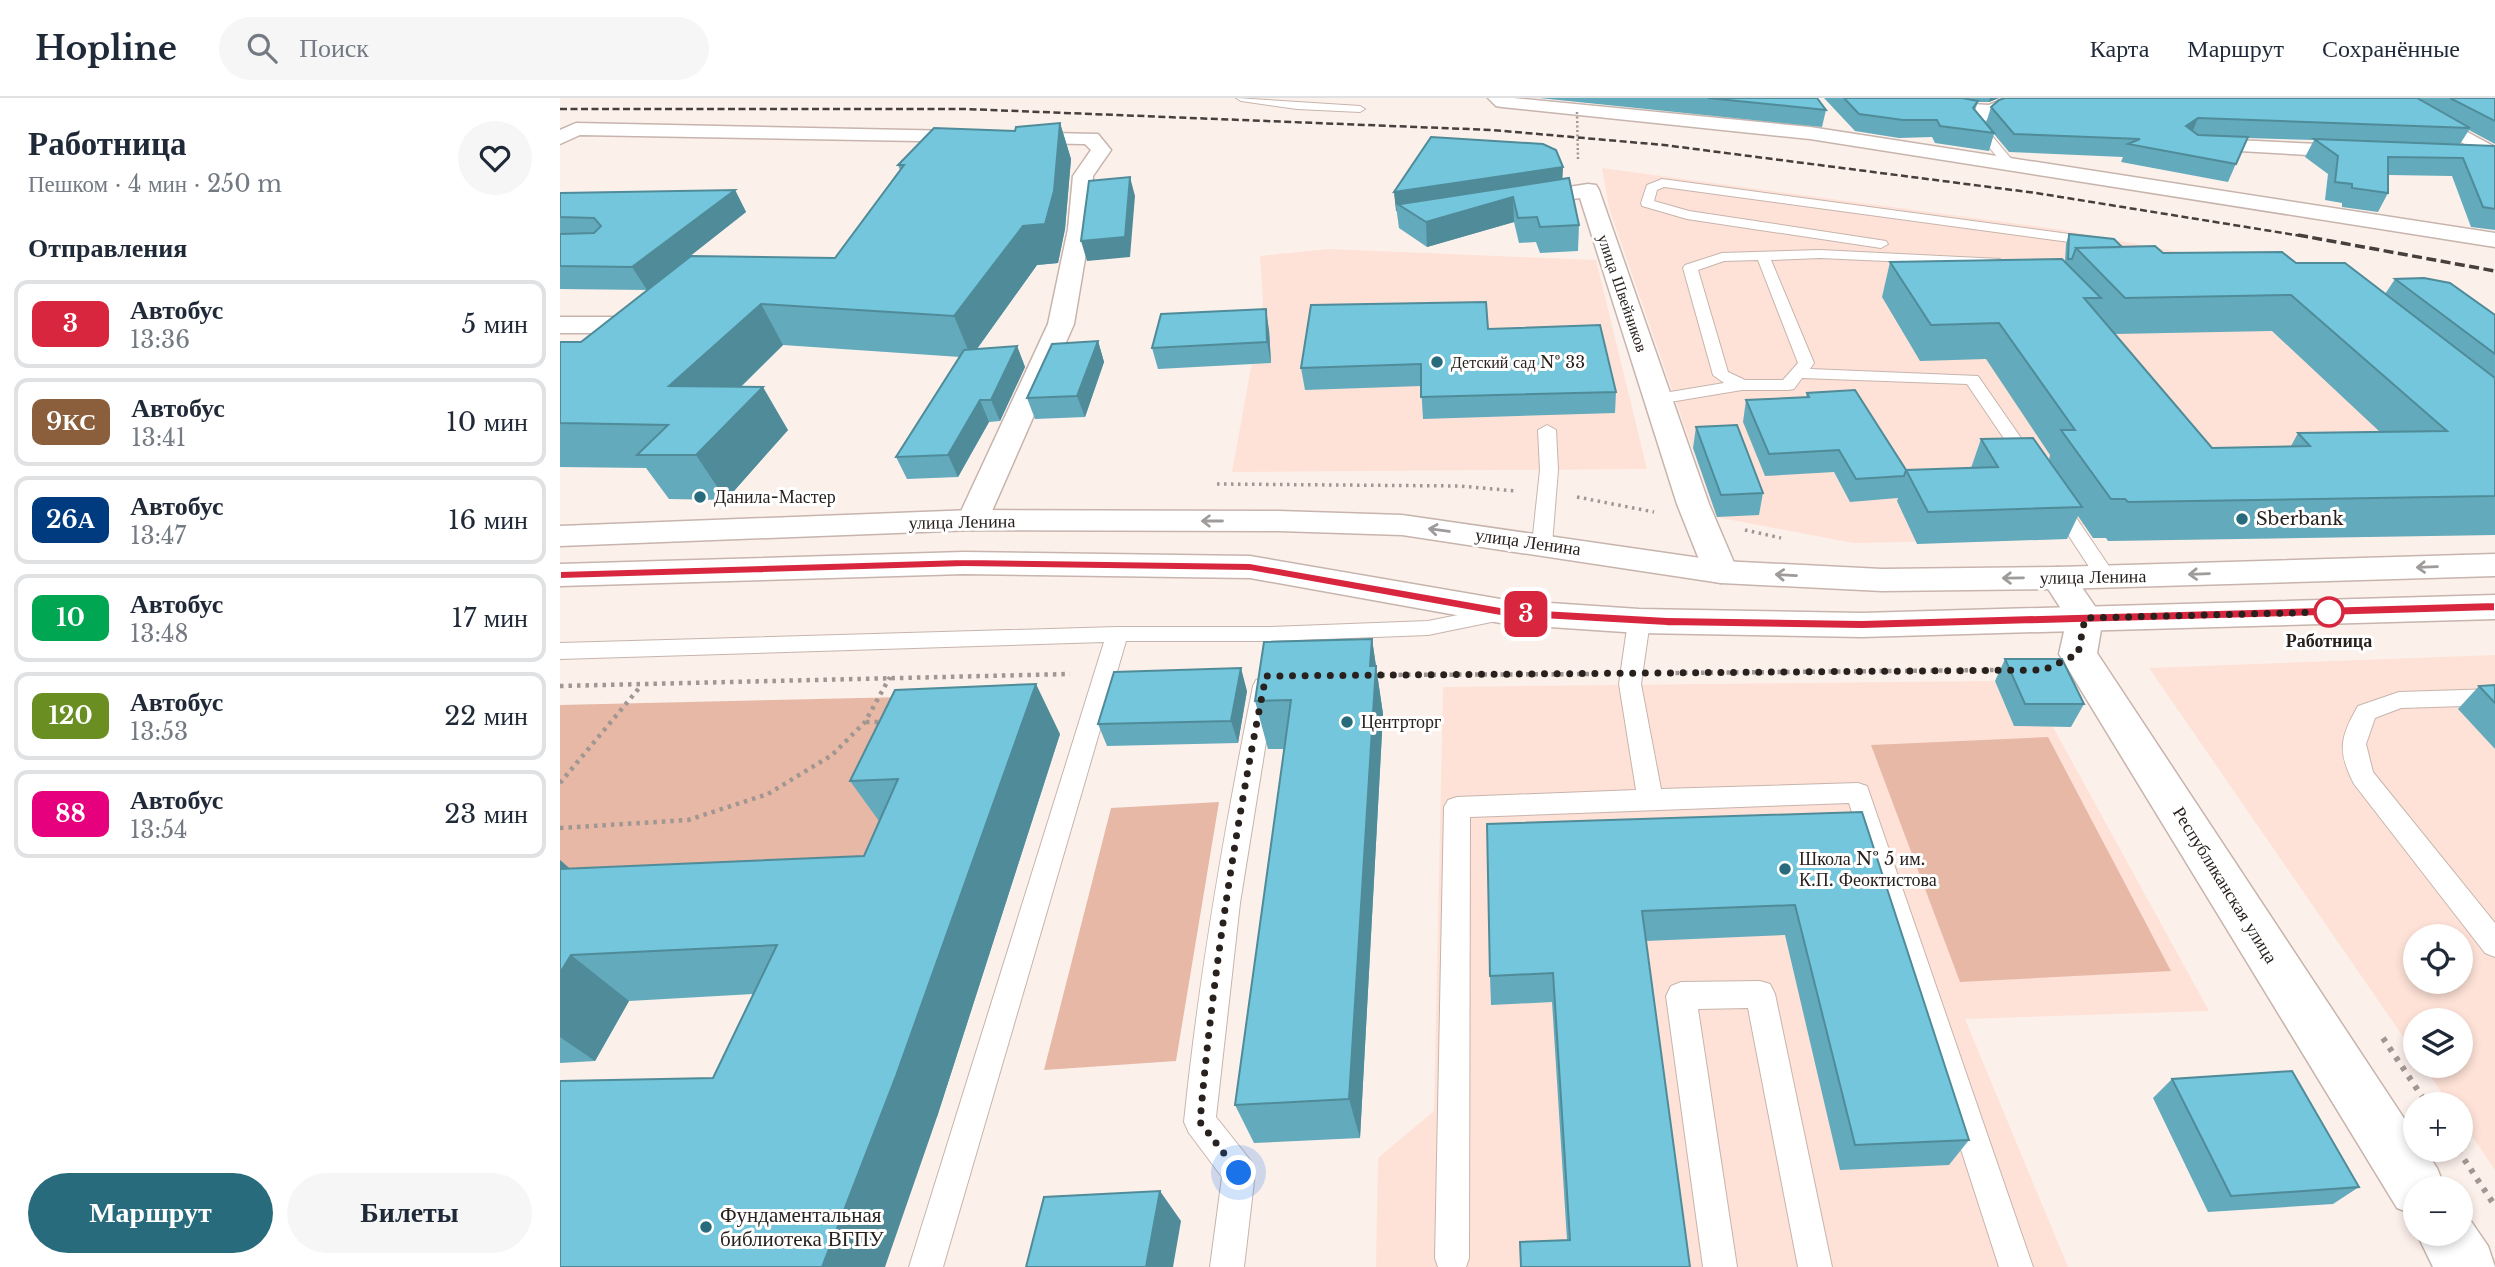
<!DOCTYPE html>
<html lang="ru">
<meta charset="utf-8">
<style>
body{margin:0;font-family:"Libre Baskerville",serif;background:#f6f6f7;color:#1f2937;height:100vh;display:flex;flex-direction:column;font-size:26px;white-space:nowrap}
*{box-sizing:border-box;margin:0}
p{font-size:23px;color:#747a83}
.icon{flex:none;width:38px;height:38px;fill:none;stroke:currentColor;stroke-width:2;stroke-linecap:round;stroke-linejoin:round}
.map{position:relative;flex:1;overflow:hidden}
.panel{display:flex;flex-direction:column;background:#fff;width:560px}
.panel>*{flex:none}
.badge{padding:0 14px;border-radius:10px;font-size:24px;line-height:46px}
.fabs{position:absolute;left:1843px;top:826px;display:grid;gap:14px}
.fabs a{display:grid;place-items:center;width:70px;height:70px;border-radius:50%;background:#fff;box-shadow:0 4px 10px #0003;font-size:35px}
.you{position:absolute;width:35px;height:35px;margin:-18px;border:5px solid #fff;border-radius:50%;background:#1a73e8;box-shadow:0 0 0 10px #1a73e833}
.map>.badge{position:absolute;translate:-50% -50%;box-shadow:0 0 0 4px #fff}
h2{padding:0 28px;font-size:26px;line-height:63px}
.round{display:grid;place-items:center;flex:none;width:74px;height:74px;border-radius:37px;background:#f6f6f7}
.head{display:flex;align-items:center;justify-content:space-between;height:119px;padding:0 28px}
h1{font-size:33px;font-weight:700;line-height:52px}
.action{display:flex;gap:14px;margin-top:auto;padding:14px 28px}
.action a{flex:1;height:80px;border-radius:42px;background:#276b7c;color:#fff;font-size:28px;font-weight:700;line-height:80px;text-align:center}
.action a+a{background:#f6f6f7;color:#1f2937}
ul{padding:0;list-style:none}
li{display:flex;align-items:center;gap:21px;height:88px;margin:0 14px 10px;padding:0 14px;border:4px solid #e0e1e3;border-radius:14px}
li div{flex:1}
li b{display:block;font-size:26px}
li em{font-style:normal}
li .badge{min-width:77px;font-weight:700;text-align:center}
header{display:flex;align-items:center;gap:42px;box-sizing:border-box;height:98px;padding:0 35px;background:#fff;border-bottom:2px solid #e0e1e3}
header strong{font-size:33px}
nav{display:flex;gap:38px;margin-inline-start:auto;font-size:24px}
.search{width:490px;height:63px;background:#f6f6f7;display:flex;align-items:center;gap:18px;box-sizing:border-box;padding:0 24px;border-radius:38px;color:#747a83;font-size:26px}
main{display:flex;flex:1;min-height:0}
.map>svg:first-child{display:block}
</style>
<header>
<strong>Hopline</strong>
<div class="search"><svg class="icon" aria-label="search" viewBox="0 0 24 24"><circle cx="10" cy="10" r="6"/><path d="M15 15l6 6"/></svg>Поиск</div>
<nav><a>Карта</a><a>Маршрут</a><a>Сохранённые</a></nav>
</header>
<main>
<section class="panel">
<div class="head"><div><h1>Работница</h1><p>Пешком · 4 мин · 250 m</p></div><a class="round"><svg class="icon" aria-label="heart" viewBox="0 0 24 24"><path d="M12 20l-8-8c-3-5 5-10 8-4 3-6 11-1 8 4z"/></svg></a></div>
<h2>Отправления</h2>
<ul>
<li><span class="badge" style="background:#d7263d;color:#fff">3</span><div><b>Автобус</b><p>13:36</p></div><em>5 мин</em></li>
<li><span class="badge" style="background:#8b5e3c;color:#fff">9КС</span><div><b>Автобус</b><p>13:41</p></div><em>10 мин</em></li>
<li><span class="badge" style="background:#003b80;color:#fff">26А</span><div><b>Автобус</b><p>13:47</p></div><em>16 мин</em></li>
<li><span class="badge" style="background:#00a651;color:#fff">10</span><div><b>Автобус</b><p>13:48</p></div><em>17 мин</em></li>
<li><span class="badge" style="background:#6b8e23;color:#fff">120</span><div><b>Автобус</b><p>13:53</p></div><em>22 мин</em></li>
<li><span class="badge" style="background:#e6007e;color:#fff">88</span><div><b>Автобус</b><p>13:54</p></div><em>23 мин</em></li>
</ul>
<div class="action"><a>Маршрут</a><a>Билеты</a></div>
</section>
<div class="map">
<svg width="1935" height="1169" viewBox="0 0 1935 1169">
<rect width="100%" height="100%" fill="#fcf0eb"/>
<path fill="#fee2d7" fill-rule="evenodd" d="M 1042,70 L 1503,132 L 1709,171 L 1935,342 L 1935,437 L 1548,443 L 1538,427 L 1487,428 L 1495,441 L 1293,445 L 1156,419 L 1049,110 Z
M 768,151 L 1036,162 L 1087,371 L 672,374 L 703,204 L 700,158 Z
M 1935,557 L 1935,1072 L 1901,1022 L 1900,1006 L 1890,1006 L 1863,968 L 1900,968 L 1900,922 L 1855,922 L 1855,956 L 1589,570 ZM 1855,838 L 1900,838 L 1900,884 L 1855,884 Z
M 1435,583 L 1493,629 L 1649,913 L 1405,921 L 1508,1169 L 816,1169 L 818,1060 L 874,1013 L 883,589 Z"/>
<path fill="#e6b8a5" d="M 390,598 L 341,805 L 0,792 L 0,607 Z
M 1488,639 L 1611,873 L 1400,884 L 1311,647 Z
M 659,704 L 616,963 L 484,972 L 551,710 Z"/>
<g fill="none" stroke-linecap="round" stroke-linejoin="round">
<g stroke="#c7b4ac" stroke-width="2">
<path id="service" d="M 676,0 L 800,8 L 805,11 L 800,14 L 737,11 L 681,3 Z
M 1431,11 L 1436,14 L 1422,26 L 1453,63 L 1453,69 L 1445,69 L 1410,25 Z
M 1102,81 L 1539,140 L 1546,144 L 1539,148 L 1104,89 L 1097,92 L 1094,103 L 1129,113 L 1326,143 L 1328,146 L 1321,150 L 1127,121 L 1082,108 L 1081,105 L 1087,87 Z
M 1260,152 L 1440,161 L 1440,167 L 1435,168 L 1260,160 L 1211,162 L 1254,265 L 1250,271 L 1418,278 L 1479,366 L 1476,370 L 1464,370 L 1407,286 L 1242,280 L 1234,291 L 1228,292 L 1182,292 L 1098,306 L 1092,305 L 1090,301 L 1092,297 L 1164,285 L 1153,277 L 1123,170 L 1125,167 L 1162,155 ZM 1198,162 L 1238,265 L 1223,282 L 1185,282 L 1168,274 L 1138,172 L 1164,163 Z
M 987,327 L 996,332 L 998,372 L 992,446 L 989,450 L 975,450 L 972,446 L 980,372 L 978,332 Z
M 1495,397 L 1502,399 L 1553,474 L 1556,479 L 1553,484 L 1539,484 L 1486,403 Z
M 943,508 L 951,510 L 954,515 L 951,520 L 868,537 L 711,543 L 566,543 L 383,1169 L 349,1169 L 544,544 L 0,561 L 0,545 L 557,529 L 711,529 L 868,523 Z
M 1079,516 L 1087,518 L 1090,523 L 1081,586 L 1101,691 L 1298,685 L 1307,688 L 1473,1169 L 1439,1169 L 1289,705 L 910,719 L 909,1160 L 906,1169 L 878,1169 L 875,1160 L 884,709 L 888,702 L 897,699 L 1076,692 L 1059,586 L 1068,523 L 1071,518 Z
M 704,580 L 712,582 L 715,588 L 680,805 L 656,1019 L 691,1063 L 695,1075 L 684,1169 L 650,1169 L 662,1079 L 629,1035 L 624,1024 C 639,877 664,733 693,588 L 696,582 Z
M 1935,591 L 1935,607 L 1841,610 L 1815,620 L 1806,646 L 1813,674 L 1935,825 L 1935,859 L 1925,855 L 1794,686 C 1777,653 1780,639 1798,608 L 1839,594 Z
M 1200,883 L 1210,886 L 1215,896 L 1272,1169 L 1238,1169 L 1188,910 L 1138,911 L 1177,1169 L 1143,1169 L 1106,898 L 1111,888 L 1121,884 Z"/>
</g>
<g stroke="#c7b4ac" stroke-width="3">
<path id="minor" d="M 928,0 L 953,0 L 1250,29 L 1935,135 L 1935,149 L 1250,41 L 942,9 L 936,8 Z
M 1370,0 L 1395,0 L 1411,6 L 1429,7 L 1446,0 L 1467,0 C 1448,24 1389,23 1370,0 Z
M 1822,0 L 1844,0 L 1935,49 L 1935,63 Z
M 16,25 L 538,36 L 551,52 L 533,78 L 530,131 L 514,226 L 425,429 L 413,432 L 401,429 L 397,422 L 488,226 L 508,131 L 513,78 L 531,52 L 525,46 L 20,37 L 0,46 L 0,32 Z
M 1633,40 L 1800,48 L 1807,50 L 1810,54 L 1807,58 L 1800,60 L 1626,50 L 1623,46 Z
M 1028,86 L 1036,87 L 1039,92 L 1149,406 L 1178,474 L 1173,482 L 1161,485 L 1149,482 L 1144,474 L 1117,406 L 1020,100 L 962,108 L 954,107 L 951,102 L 954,97 L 962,96 Z
M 0,219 L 70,219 L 79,221 L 83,227 L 79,233 L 70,235 L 0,235 Z"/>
</g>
<g stroke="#c7b4ac" stroke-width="3">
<path id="tertiary" d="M 1498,469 L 1510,472 L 1543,520 L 1537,555 L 1855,1037 L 1855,1052 L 1865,1052 L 1877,1070 L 1885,1090 L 1855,1090 L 1855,1117 L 1837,1110 L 1499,556 L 1507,520 L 1481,480 L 1486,472 Z
M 1900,1113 L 1906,1116 L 1928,1148 L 1935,1169 L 1873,1169 L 1857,1136 L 1900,1136 Z"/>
</g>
<g stroke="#c7b4ac" stroke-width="3">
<path id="primary" d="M 413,412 L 719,413 L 842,417 L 1161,463 L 1322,471 L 1498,469 L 1935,456 L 1935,478 L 1498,491 L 1322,493 L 1161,485 L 842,437 L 719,433 L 413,432 L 0,448 L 0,428 Z
M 404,454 L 690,458 L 946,502 L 1079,511 L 1302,515 L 1935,497 L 1935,521 L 1302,539 L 1079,535 L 946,526 L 690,480 L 404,476 L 0,488 L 0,466 Z"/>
</g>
<path stroke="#a09692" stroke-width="3.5" stroke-dasharray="2.5 4.5" stroke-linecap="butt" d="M 657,386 L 900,388 L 956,393
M 1017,399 L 1094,414
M 1185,432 L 1221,440"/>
<path stroke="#a09692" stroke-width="4.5" stroke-dasharray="3.5 5" stroke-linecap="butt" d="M 1107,575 L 1444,572
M 813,577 L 1039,576
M 0,588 L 510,576
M 306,624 L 325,624
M 0,685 L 80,589
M 0,730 L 128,722 L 208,696 L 272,657 L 305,624 L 330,579"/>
<path stroke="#a09692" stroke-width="6" stroke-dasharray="4.5 7" stroke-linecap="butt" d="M 1823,940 L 1867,1006
M 1898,1052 L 1935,1108"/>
<use href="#service" fill="#fff" fill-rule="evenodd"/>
<use href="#minor" fill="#fff" fill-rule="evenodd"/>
<use href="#tertiary" fill="#fff" fill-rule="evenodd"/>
<use href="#primary" fill="#fff" fill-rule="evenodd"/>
<path stroke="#463f3b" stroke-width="2.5" stroke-dasharray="7 3.5" stroke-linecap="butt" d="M 0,11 L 406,11 L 932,32 L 1104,47 L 1476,95 L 1748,139"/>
<path stroke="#463f3b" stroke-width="3.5" stroke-dasharray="10 4.5" stroke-linecap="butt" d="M 1738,137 L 1935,173"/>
<path stroke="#a09692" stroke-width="2.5" stroke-dasharray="2 2.5" stroke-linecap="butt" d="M 1017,14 L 1018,62"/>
</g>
<path fill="#63aabc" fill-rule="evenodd" d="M 979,0 L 1257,0 L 1266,12 L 1262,29 Z
M 1264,0 L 1439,0 L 1429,4 L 1418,4 L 1415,12 L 1426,25 L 1431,9 L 1445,0 L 1935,0 L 1935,46 L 1909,32 L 1900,46 L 1935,48 L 1935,132 L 1911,129 L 1892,78 L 1828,77 L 1828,95 L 1818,114 L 1782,109 L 1782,105 L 1765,102 L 1768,76 L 1745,59 L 1754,42 L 1687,40 L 1668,84 L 1561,64 L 1563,59 L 1449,54 L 1434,36 L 1429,53 L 1375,45 L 1372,39 L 1339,40 L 1295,33 Z
M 500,25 L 511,61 L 505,131 L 498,165 L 477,167 L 417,251 L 457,248 L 465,269 L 440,323 L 429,324 L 398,379 L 347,381 L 336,359 L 400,259 L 223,247 L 181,289 L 228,332 L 166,402 L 109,401 L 86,370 L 0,369 L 0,244 L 21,244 L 275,160 L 340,72 L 338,67 L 455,33 Z
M 1003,69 L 1002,81 L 1019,127 L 1018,153 L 980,155 L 976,144 L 959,145 L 954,124 L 867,149 L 839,130 L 834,94 Z
M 175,92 L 186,114 L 87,192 L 0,191 L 0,95 Z
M 1509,136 L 1562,149 L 1603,155 L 1736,165 L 1825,196 L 1835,181 L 1935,217 L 1935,437 L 1548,443 L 1546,440 L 1533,440 L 1518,418 L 1507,441 L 1357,446 L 1337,403 L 1338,400 L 1290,404 L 1274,374 L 1205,378 L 1183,324 L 1186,302 L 1246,299 L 1247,295 L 1346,372 L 1411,370 L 1421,341 L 1489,362 L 1490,357 L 1426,261 L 1360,263 L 1322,199 L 1330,164 L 1505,163 L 1506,146 ZM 1712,233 L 1820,334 L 1738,335 L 1731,348 L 1652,350 L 1554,236 Z
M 928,231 L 1056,294 L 1055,315 L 863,321 L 861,288 L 745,292 L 741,270 Z
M 709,232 L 711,265 L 598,271 L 592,250 Z
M 538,243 L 544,264 L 525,319 L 475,321 L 467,300 Z
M 1136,329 L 1203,395 L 1199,417 L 1157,419 L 1133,350 Z
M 812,541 L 823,616 L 800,1040 L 694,1045 L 675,1007 L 724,651 L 708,651 L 695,603 Z
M 1445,561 L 1524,606 L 1511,629 L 1454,628 L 1435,583 Z
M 1935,587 L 1935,651 L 1898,611 L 1919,588 Z
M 687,593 L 678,645 L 547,648 L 538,626 Z
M 500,636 L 377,1019 L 153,980 L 193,896 L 69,903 L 35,963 L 0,965 L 0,762 L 10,771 L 304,758 L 319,723 L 290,683 Z
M 1302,714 L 1409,1042 L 1389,1067 L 1280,1072 L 1225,837 L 1086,843 L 1130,1169 L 1007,1142 L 992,904 L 931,907 L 930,878 Z
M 1612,981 L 1799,1089 L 1773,1106 L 1648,1114 L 1593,1000 Z"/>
<path fill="#508b99" d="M 1430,0 L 1439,0 L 1429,4 Z
M 1638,20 L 1631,37 L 1626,28 Z
M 500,25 L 511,61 L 505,131 L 498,165 L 477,167 L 411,259 L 394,218 Z
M 1003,69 L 1002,87 L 847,111 L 836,105 L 837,113 L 836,113 L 834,94 Z
M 570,79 L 575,98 L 570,159 L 527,163 L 521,143 Z
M 175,92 L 186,114 L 87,192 L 72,169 Z
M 953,99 L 954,124 L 867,149 L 866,124 Z
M 201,206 L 223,247 L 137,331 L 109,288 Z
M 706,211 L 709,232 L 711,265 L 707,244 Z
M 538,243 L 544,264 L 525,319 L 517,298 Z
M 457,248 L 465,269 L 440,323 L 431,302 Z
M 203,289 L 228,332 L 166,402 L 136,357 Z
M 420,302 L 429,324 L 398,379 L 388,357 Z
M 812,541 L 823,616 L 800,1040 L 789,1001 L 810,568 Z
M 681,570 L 687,593 L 678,645 L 671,623 Z
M 476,586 L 500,636 L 377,1019 L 325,1169 L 262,1169 Z
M 0,762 L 33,791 L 0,810 Z
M 11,857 L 69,903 L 35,963 L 0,939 L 0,875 Z
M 600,1093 L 621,1123 L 613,1169 L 586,1169 Z"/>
<path fill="#73c6db" stroke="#508b99" stroke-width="2" d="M 1148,0 L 1257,0 L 1266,12 Z
M 1284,0 L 1402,0 L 1418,3 L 1413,10 L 1434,35 L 1380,28 L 1377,22 L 1343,22 L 1299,16 Z
M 1445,0 L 1857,0 L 1910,30 L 1638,20 L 1626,28 L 1638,37 L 1688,39 L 1676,66 L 1568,46 L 1580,41 L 1454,36 L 1431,9 L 1439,2 Z
M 1890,0 L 1935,0 L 1935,23 Z
M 500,25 L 494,93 L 485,126 L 463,128 L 394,218 L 201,206 L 109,288 L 203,289 L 136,357 L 77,357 L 108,327 L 0,325 L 0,244 L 21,244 L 131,158 L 275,160 L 344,67 L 338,67 L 374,30 L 455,33 L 456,29 Z
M 871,39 L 983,46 L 996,52 L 1003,69 L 834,94 Z
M 1754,41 L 1935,48 L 1935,111 L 1923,109 L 1903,60 L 1828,59 L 1828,95 L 1792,90 L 1792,86 L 1775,84 L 1778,58 Z
M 570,79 L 565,139 L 521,143 L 529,83 Z
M 1009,80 L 1019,127 L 980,129 L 977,119 L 958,120 L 953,99 L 866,124 L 836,105 L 841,106 Z
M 175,92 L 72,169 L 0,168 L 0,136 L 34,135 L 41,128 L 34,120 L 0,119 L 0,95 Z
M 1509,136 L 1554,141 L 1562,149 L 1516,150 L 1512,161 L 1508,161 Z
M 1595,148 L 1603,155 L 1722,154 L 1736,165 L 1785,165 L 1935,280 L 1935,398 L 1568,404 L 1565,401 L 1551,401 L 1501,332 L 1515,332 L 1439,225 L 1371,227 L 1330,164 L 1502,161 L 1541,200 L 1524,200 L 1652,350 L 1750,348 L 1738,335 L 1887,333 L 1731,197 L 1565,200 L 1516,150 Z
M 1864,180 L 1890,185 L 1935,217 L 1935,256 L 1835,181 Z
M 926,204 L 928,231 L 1040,227 L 1056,294 L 861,299 L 861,266 L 741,270 L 751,207 Z
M 706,211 L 707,244 L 592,250 L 601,216 Z
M 538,243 L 517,298 L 467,300 L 492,246 Z
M 457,248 L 431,302 L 420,302 L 388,357 L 336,359 L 404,252 Z
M 1295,292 L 1346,372 L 1344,378 L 1296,381 L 1279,352 L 1209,356 L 1186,302 L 1249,299 L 1247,295 Z
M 1177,327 L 1203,395 L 1161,397 L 1136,329 Z
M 1473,340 L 1522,409 L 1368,414 L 1346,372 L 1438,369 L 1421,341 Z
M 812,541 L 810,568 L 816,568 L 789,1001 L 675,1007 L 731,602 L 695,603 L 704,544 Z
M 1445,561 L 1502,561 L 1524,606 L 1465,606 Z
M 681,570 L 671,623 L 538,626 L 554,574 Z
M 476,586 L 336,978 L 262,1169 L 0,1169 L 0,983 L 153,980 L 217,847 L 11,857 L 0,875 L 0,771 L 304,758 L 338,681 L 290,683 L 335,592 Z
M 1935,587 L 1935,605 L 1919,588 Z
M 1302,714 L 1409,1042 L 1295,1047 L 1235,807 L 1082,813 L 1130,1169 L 961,1169 L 960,1144 L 1010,1142 L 993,875 L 930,878 L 927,726 Z
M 1732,973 L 1799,1089 L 1671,1098 L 1612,981 Z
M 600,1093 L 586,1169 L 466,1169 L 484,1099 Z"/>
<defs><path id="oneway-shaft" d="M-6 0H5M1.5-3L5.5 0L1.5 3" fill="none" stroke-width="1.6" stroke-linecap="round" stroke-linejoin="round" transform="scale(1.75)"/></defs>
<g stroke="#9e9b9a">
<use href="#oneway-shaft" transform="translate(652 423) rotate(-180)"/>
<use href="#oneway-shaft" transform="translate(879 432) rotate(-172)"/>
<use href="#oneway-shaft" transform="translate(1867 469) rotate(178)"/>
<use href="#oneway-shaft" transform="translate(1639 476) rotate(178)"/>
<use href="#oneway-shaft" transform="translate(1226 477) rotate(-177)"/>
<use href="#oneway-shaft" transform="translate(1453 480) rotate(179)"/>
</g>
<path fill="#d7263d" stroke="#fff" stroke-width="2" d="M 404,461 L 690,465 L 946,510 L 1107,519 L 1302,522 L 1935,504 L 1935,513 L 1302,531 L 1107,528 L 946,519 L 690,473 L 404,469 L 0,481 L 0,473 Z"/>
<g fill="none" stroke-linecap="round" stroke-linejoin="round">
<path stroke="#28211e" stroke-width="7" stroke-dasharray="0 12.6" d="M 679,1075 L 640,1024 C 653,874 676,726 706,578 L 1484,572 L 1518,556 L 1525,520 L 1769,514"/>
</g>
<g fill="#276b7c" stroke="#fff" stroke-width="2.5">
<circle cx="877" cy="264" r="7"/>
<circle cx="140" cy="399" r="7"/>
<circle cx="1682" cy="421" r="7"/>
<circle cx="787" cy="624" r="7"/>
<circle cx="1225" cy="771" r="7"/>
<circle cx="146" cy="1129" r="7"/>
</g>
<circle fill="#fff" stroke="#d7263d" stroke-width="3.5" cx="1769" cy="514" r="14"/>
<g text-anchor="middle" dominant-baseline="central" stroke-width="6" stroke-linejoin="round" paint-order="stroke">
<g font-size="16" fill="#28211e" stroke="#fff">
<text transform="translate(1063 195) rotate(71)">улица Швейников</text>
</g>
<g font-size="16" fill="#28211e" stroke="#fff" text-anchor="start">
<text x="891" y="264">Детский сад № 33</text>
</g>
<g font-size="18" fill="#28211e" stroke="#fff" text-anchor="start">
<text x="154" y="399">Данила-Мастер</text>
<text x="1696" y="421">Sberbank</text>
<text x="801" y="624">Центрторг</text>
<text x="1239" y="761">Школа № 5 им.<tspan x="1239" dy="21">К.П. Феоктистова</tspan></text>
</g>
<g font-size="18" fill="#28211e" stroke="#fff">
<text transform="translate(402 424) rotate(-1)">улица Ленина</text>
<text transform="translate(968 444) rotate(8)">улица Ленина</text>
<text transform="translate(1533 479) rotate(-1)">улица Ленина</text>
<text transform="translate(1665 787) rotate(58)">Республиканская улица</text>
</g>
<g font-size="18" font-weight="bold" fill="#28211e" stroke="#fff">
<text x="1769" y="543">Работница</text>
</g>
<g font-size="21" fill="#28211e" stroke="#fff" text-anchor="start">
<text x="160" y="1117">Фундаментальная<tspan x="160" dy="24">библиотека ВГПУ</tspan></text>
</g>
</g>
</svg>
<div class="fabs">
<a><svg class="icon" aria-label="locate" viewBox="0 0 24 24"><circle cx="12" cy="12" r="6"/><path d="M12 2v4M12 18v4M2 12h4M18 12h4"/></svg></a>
<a><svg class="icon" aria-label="layers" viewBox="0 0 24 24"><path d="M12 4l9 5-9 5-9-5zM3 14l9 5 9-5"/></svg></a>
<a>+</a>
<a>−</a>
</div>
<div class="you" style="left:679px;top:1075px"></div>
<b class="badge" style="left:966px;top:516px;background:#d7263d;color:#fff">3</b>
</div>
</main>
